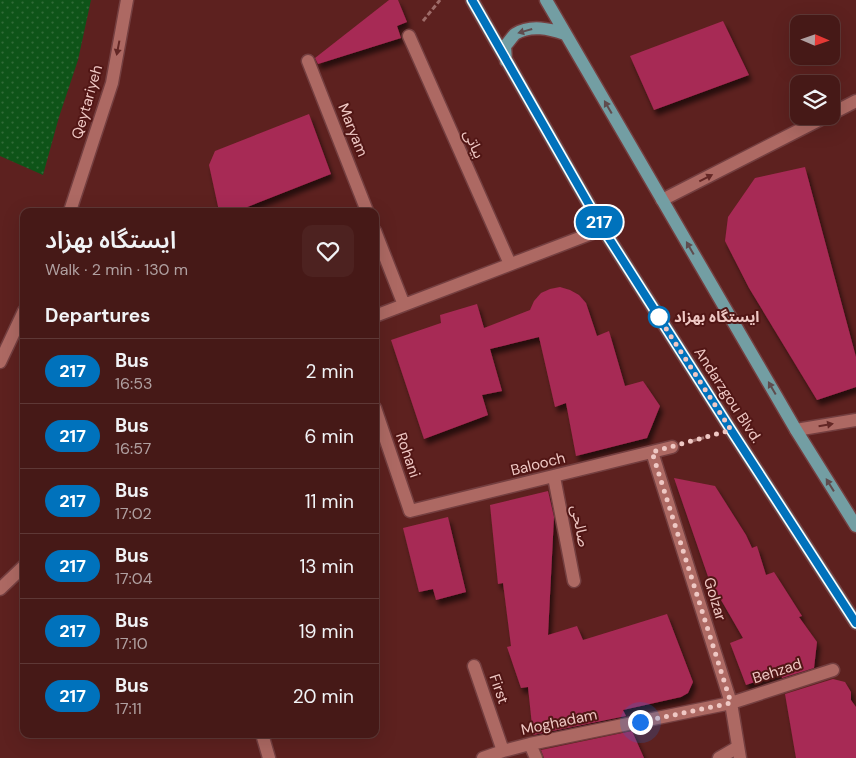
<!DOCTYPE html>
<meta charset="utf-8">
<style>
body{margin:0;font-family:"DM Sans","Noto Sans Arabic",sans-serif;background:#4d2220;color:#f1f3f6;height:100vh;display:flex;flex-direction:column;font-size:19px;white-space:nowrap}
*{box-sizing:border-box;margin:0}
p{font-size:16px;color:#b0a0a1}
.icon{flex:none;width:28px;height:28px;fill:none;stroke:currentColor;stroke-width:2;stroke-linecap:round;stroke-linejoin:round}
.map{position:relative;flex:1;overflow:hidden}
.details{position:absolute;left:20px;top:208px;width:359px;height:530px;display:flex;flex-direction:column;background:#461917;border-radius:10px;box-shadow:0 5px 20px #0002,0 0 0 1px #5e3836}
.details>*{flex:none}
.badge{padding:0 10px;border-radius:16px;font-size:18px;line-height:32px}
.needle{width:32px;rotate:92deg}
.controls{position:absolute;left:790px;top:15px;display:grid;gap:10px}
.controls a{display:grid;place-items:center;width:50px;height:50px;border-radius:10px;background:#461917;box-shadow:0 5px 20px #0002,0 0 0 1px #5e3836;font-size:25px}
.you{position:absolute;width:25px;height:25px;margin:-12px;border:4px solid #fff;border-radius:50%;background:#1a73e8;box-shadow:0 0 0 8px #1a73e833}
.map>.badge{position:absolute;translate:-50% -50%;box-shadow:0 0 0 2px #fff}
h2{padding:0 25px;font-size:19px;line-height:45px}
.round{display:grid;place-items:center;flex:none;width:52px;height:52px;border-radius:10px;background:#4d2220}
.headline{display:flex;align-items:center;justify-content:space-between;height:85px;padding:0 25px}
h1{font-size:24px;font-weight:600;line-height:38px}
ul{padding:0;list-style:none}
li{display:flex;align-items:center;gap:15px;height:65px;padding:0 25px;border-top:1px solid #5e3836}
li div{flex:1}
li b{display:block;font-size:19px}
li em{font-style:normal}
li .badge{min-width:55px;font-weight:700;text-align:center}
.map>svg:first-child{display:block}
</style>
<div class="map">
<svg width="856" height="758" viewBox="0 0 856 758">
<defs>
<pattern id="grass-dots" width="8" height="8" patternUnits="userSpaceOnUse" patternTransform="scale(1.25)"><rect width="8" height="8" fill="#0e5418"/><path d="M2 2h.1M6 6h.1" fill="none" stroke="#316b38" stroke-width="1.8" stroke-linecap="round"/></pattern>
<filter id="shadow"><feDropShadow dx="3" dy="5.5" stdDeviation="2.5" flood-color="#0009"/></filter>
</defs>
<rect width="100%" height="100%" fill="#5d211f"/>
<path fill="url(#grass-dots)" d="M 0,0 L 91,0 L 78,60 L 59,117 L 43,175 L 0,156 Z"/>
<path fill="#a72a55" filter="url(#shadow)" d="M 389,0 L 398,0 L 407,22 L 397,26 L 401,38 L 318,64 L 315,58 Z
M 723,21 L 749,75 L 654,110 L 630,56 Z
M 309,114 L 331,174 L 237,211 L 219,211 L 209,165 L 215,151 Z
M 805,167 L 856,357 L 856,387 L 817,400 L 749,288 L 725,241 L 728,217 L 755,178 Z
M 560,287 L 570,290 L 579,295 L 586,303 L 597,336 L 609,331 L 625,386 L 643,381 L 660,406 L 647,438 L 576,456 L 566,403 L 555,407 L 539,337 L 490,349 L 502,391 L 482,395 L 488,415 L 424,439 L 391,340 L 441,323 L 440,315 L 477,304 L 484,328 L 530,310 L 534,301 L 541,293 L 550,289 Z
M 674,478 L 715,486 L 746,535 L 752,548 L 757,546 L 766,575 L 774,572 L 802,616 L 799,617 L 817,642 L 814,668 L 782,678 L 781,673 L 746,685 L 730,643 L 743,638 L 717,593 L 714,594 Z
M 548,491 L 554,517 L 548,635 L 577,626 L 583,640 L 667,614 L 693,682 L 688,693 L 681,697 L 623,710 L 626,716 L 533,735 L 528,687 L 521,688 L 507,647 L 511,646 L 503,583 L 498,584 L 490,505 Z
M 448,517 L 466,592 L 436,600 L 433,589 L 419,592 L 403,528 Z
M 833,679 L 845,682 L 851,692 L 851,700 L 856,707 L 856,758 L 796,758 L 785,694 Z
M 632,731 L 644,758 L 544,758 L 541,750 Z"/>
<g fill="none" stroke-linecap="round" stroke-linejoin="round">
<g stroke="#743f40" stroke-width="15">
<path id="minor" d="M 409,36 L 510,264
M 308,61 L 367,211
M 831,114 L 856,101
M 662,200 L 827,116
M 70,211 L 112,83 L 127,0
M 375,231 L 404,305
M 375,316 L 603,229
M 0,362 L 24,311
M 375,408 L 410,511 L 672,447
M 796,430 L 856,420
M 652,452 L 731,703 L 740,758
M 554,477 L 574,581
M 0,589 L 24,566
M 474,666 L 503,751
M 262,734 L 269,758
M 530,744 L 536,758
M 483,758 L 503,751 L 530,744 L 731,703 L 833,670
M 719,758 L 738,747"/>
</g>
<g stroke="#743f40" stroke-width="15">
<path id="primary" d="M 472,0 L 603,229 L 731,430 L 856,623
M 546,0 L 796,430 L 856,526
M 506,61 L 505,46 C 508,43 512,37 515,34 C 531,24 550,29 565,34"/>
</g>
<path stroke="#9d6b68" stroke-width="3" stroke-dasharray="5 2.5" stroke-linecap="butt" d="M 423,21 L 440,0
M 692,441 L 710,436"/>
<use href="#minor" stroke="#ad6963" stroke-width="12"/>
<use href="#primary" stroke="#739ea3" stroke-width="12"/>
</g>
<defs><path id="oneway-solid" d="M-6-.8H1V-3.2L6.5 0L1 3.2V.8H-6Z" transform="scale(1.25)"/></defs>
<g fill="#5f4c4e">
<use href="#oneway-solid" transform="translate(525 31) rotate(164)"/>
<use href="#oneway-solid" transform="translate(608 107) rotate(-120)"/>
<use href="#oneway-solid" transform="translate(690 248) rotate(-120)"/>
<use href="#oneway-solid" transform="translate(772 388) rotate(-120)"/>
<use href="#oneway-solid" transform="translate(830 485) rotate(-122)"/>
</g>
<g fill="#632725">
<use href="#oneway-solid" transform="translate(118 48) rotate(101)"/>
<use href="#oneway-solid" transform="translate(706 178) rotate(-27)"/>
<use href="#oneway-solid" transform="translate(826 425) rotate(-10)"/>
</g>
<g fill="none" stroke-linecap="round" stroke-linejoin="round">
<g stroke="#fff" stroke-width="11">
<path id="line" d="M 472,0 L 603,229 L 731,430 L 856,623"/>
</g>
<use href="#line" stroke="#0072bc" stroke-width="8"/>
<path stroke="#efc8c4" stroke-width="5" stroke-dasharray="0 9" d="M 640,722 L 731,703 L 652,452 L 731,430 L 656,313 L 659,317"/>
</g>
<circle fill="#fff" stroke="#0072bc" stroke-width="2.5" cx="659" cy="317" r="10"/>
<g text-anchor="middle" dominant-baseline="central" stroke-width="4" stroke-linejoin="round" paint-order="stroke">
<g font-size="15" fill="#efc8c4" stroke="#511615">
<text transform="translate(87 102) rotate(-74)">Qeytariyeh</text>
<text transform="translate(353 130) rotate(68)">Maryam</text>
<text transform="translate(474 144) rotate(66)">بیاتی</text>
<text transform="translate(728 395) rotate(57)">Andarzgou Blvd.</text>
<text transform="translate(408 455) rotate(71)">Rohani</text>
<text transform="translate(538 464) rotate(-14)">Balooch</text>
<text transform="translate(580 526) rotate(79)">صالحی</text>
<text transform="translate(715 599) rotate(73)">Golzar</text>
<text transform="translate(777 671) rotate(-18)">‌Behzad</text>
<text transform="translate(499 689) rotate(71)">First</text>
<text transform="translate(559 722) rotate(-12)">Moghadam</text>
</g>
<g font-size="15" font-weight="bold" fill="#efc8c4" stroke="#511615" text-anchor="start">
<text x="674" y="317">ایستگاه بهزاد</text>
</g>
</g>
</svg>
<div class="controls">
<a><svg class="needle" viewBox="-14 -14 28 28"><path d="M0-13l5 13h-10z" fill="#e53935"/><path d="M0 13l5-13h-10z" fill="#b0a0a1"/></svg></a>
<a><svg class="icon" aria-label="layers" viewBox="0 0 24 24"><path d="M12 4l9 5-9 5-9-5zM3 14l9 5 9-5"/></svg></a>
</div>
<div class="you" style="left:640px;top:722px"></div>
<b class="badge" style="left:599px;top:222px;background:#0072bc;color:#fff">217</b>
<section class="details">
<div class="headline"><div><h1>ایستگاه بهزاد</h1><p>Walk · 2 min · 130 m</p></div><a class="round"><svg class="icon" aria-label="heart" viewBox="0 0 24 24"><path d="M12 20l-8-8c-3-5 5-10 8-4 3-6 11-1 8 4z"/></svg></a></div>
<h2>Departures</h2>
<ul>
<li><span class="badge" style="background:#0072bc;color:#fff">217</span><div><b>Bus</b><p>16:53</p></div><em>2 min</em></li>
<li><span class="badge" style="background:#0072bc;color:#fff">217</span><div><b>Bus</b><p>16:57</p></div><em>6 min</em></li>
<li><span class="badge" style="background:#0072bc;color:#fff">217</span><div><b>Bus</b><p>17:02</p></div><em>11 min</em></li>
<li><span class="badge" style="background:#0072bc;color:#fff">217</span><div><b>Bus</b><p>17:04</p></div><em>13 min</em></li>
<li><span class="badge" style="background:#0072bc;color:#fff">217</span><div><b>Bus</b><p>17:10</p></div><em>19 min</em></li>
<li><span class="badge" style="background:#0072bc;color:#fff">217</span><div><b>Bus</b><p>17:11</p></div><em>20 min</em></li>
</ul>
</section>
</div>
